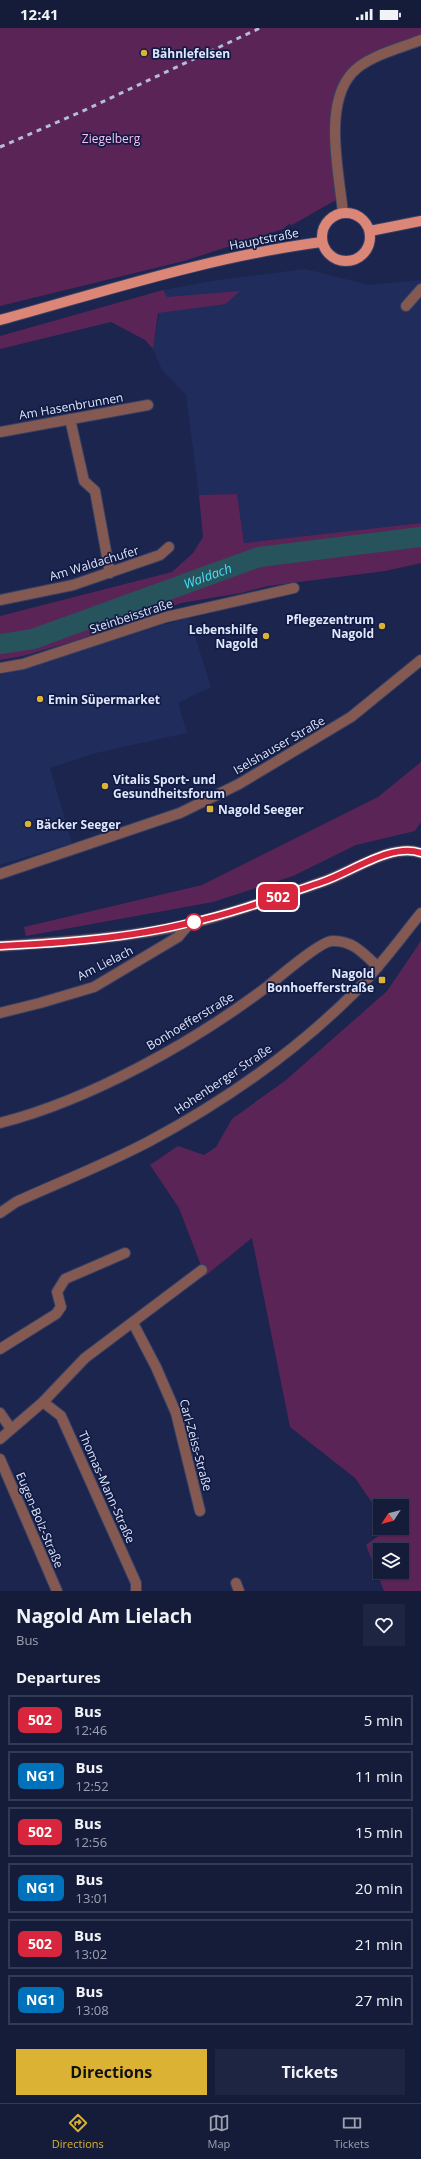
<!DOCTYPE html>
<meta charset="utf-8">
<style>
body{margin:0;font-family:"Open Sans",sans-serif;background:#1d2542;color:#f1f3f6;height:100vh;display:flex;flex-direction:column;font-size:15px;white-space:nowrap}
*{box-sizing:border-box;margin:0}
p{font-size:13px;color:#9da1af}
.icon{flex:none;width:22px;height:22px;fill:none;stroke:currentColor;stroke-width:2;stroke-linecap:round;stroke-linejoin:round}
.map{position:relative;height:1563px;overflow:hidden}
.side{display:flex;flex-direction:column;background:#141c3a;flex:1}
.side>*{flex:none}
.badge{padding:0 8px;border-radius:6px;font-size:14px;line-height:26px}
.needle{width:26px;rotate:234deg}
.buttons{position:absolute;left:373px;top:1471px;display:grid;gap:8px}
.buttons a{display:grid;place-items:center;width:36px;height:36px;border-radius:0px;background:#141c3a;box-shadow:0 1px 3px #0004,0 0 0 1px #333a54;font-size:20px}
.map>.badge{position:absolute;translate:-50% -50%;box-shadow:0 0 0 2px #fff}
h2{padding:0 16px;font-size:15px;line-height:36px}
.round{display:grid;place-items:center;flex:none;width:42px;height:42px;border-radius:0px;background:#1d2542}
.headline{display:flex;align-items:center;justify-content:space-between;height:68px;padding:0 16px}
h1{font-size:19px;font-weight:700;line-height:30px}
.action{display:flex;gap:8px;margin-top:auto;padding:8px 16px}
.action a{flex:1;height:46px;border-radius:0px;background:#dbb233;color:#111;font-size:16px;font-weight:700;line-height:46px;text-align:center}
.action a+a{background:#1d2542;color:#f1f3f6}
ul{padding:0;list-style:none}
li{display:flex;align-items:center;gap:12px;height:50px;margin:0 8px 6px;padding:0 8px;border:2px solid #333a54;border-radius:0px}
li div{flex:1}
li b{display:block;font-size:15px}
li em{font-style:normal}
li .badge{min-width:44px;font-weight:700;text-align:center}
.status{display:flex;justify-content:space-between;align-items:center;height:28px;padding:0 20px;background:#141c3a;direction:ltr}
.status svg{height:11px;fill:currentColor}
.menu{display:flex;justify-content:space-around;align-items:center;height:56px;border-top:1px solid #333a54;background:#141c3a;font-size:11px;color:#9da1af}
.menu a{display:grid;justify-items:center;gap:2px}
.menu .on{color:#dbb233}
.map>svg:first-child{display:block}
</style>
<div class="status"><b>12:41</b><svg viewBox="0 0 49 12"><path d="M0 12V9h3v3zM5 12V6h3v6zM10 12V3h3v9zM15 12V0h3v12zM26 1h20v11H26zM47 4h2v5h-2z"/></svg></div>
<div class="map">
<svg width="421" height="1563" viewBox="0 0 421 1563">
<rect width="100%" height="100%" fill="#1b254e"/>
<path fill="#202c5c" d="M 305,241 L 369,257 L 421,252 L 421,495 L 244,515 L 237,466 L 199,467 L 186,367 L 162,342 L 153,321 L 163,262 L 218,252 Z
M 189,589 L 211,659 L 178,675 L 187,705 L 96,725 L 50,740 L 72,815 L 0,837 L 0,647 L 21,642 Z"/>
<path fill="#5a2556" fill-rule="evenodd" d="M 0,0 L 421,0 L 421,12 L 352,44 L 339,67 L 341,169 L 292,197 L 289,196 L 283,201 L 184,233 L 0,278 Z
M 163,262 L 167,269 L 240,263 L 226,276 L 158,285 L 153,321 L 145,312 L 111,294 L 0,321 L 0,308 Z
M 237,466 L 244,515 L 421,495 L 421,535 L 385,543 L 268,558 L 241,565 L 181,575 L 81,611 L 23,628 L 0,632 L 0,588 L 172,544 L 193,525 L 203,509 L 199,467 Z
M 421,734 L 421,794 L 415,803 L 356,817 L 293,848 L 213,874 L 26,908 L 24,899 L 202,857 L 378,769 Z
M 421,913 L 421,1563 L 384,1563 L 366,1517 L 389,1500 L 402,1500 L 402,1478 L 380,1478 L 380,1486 L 355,1450 L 290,1399 L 252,1210 L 205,1248 L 179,1180 L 150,1137 L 178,1118 L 204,1127 L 216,1119 L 232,1091 L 286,1052 L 387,963 ZM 380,1522 L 402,1522 L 402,1544 L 380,1544 Z"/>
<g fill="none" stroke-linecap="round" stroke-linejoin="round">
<path stroke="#27545c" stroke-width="20" id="s1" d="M 0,616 L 33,611 L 259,529 L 421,509"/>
<g stroke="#364066" stroke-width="12">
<path id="minor" d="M 406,278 L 421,261
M 70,391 L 84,453 L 95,463 L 110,545
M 0,404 L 148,377
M 0,572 L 73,557 L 160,527 L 169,519
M 0,640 L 23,636 L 166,589 L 294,560
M 0,846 L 180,785 L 239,756 L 351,689 L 421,632
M 0,918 C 62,914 129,910 189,896 C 234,885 278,869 322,854 C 350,845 392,814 421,825
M 0,985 L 40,975 L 94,959 L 178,909 L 189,896
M 0,1095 C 90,1072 194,1014 268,958 C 279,949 321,913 332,913 C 353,912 364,926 378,939
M 0,1185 L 16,1174 C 60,1154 106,1136 148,1114 C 223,1074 296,1023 355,964 C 379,940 400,911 421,885
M 133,1295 L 156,1339 L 176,1385 L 200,1483
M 0,1321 L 56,1286 L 61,1279 L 57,1264 L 65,1251 L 125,1225
M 43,1374 L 61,1388 L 136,1555 L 136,1563
M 0,1385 L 11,1401
M 0,1411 L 43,1374 L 85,1330 L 202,1242
M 0,1431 L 57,1563
M 236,1555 L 239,1563"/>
</g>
<g stroke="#364066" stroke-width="12">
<path id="tertiary" d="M 343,185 C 339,145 323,77 352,45 C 367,28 401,20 421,12"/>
</g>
<g stroke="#364066" stroke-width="12">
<path id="primary" d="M322 209a24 24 0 1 1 48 0a24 24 0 1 1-48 0Z
M 370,203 L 421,193
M 0,292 C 106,263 213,228 322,214"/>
</g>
<use href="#minor" stroke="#835951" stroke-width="10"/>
<use href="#tertiary" stroke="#835951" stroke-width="10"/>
<use href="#primary" stroke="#dc8677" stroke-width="10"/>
<path stroke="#b4bcd6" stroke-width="3" stroke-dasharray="5 5" stroke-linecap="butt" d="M 0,119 L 85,82 L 260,0"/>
</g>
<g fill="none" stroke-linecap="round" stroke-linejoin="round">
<g stroke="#fff" stroke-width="9">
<path id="line" d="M 0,918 C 61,915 130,910 189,895 C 234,885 278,869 322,854 C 350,845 392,814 421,825"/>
</g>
<use href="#line" stroke="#d7263d" stroke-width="6"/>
</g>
<g fill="#dbb233" stroke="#121b43" stroke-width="1.5">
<circle cx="144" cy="25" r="4"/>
<circle cx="382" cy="598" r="4"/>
<circle cx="266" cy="608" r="4"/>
<circle cx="40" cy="671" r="4"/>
<circle cx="105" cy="758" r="4"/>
<rect x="206" y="777" width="8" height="8" rx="2"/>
<circle cx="28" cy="796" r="4"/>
<rect x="378" y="948" width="8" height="8" rx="2"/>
</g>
<circle fill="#fff" stroke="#d7263d" stroke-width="2" cx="194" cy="894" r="8"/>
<g text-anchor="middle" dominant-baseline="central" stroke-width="3.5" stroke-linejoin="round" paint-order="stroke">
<g font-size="12" font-weight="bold" fill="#dfe7fc" stroke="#121b43" text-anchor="start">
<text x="152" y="25">Bähnlefelsen</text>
<text x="374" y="591" text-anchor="end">Pflegezentrum<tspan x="374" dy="14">Nagold</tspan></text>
<text x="258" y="601" text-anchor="end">Lebenshilfe<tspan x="258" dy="14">Nagold</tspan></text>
<text x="48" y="671">Emin Süpermarket</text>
<text x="113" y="751">Vitalis Sport- und<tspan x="113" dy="14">Gesundheitsforum</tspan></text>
<text x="218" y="781">Nagold Seeger</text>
<text x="36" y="796">Bäcker Seeger</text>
<text x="374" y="945" text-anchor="end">Nagold<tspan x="374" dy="14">Bonhoefferstraße</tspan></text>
</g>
<g font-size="12" fill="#fabff3" stroke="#121b43">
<text x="111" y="110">Ziegelberg</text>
</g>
<g font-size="12" fill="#dfe7fc" stroke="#121b43">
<text transform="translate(264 211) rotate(-11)">Hauptstraße</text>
<text transform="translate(71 378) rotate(-10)">Am Hasenbrunnen</text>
<text transform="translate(94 535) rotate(-17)">Am Waldachufer</text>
<text transform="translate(131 588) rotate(-18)">Steinbeisstraße</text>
<text transform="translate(279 717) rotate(-30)">Iselshauser Straße</text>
<text transform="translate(105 935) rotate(-27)">Am Lielach</text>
<text transform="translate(190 993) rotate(-31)">Bonhoefferstraße</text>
<text transform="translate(223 1051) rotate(-34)">Hohenberger Straße</text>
<text transform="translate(196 1417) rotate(75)">Carl-Zeiss-Straße</text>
<text transform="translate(107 1459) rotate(66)">Thomas-Mann-Straße</text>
<text transform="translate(40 1492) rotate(67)">Eugen-Bolz-Straße</text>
</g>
<g font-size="13" font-style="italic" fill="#4adff6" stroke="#121b43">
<text stroke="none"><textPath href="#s1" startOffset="219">Waldach</textPath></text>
</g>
</g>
</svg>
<div class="buttons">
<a><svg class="needle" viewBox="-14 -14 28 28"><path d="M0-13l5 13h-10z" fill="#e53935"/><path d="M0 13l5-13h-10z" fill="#9da1af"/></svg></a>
<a><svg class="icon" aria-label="layers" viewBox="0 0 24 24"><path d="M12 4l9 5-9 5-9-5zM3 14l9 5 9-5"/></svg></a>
</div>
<b class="badge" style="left:278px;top:869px;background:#d7263d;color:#fff">502</b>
</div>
<section class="side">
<div class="headline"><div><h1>Nagold Am Lielach</h1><p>Bus</p></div><a class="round"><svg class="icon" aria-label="heart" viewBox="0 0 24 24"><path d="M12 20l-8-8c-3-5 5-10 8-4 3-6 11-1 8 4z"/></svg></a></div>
<h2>Departures</h2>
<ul>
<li><span class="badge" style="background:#d7263d;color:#fff">502</span><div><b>Bus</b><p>12:46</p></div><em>5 min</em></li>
<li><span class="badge" style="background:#0072bc;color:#fff">NG1</span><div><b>Bus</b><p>12:52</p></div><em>11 min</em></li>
<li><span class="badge" style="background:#d7263d;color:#fff">502</span><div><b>Bus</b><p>12:56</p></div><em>15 min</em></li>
<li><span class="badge" style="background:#0072bc;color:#fff">NG1</span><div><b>Bus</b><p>13:01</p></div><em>20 min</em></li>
<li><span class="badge" style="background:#d7263d;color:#fff">502</span><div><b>Bus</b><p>13:02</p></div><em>21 min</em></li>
<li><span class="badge" style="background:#0072bc;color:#fff">NG1</span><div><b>Bus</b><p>13:08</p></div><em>27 min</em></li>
</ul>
<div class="action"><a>Directions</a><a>Tickets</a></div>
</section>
<nav class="menu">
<a class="on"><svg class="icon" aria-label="directions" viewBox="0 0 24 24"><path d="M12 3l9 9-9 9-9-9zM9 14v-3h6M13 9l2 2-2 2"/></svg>Directions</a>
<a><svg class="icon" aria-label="map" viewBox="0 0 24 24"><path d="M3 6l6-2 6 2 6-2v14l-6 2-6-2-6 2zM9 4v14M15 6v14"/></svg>Map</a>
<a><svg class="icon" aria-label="tickets" viewBox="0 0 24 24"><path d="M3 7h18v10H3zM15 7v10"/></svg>Tickets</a>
</nav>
